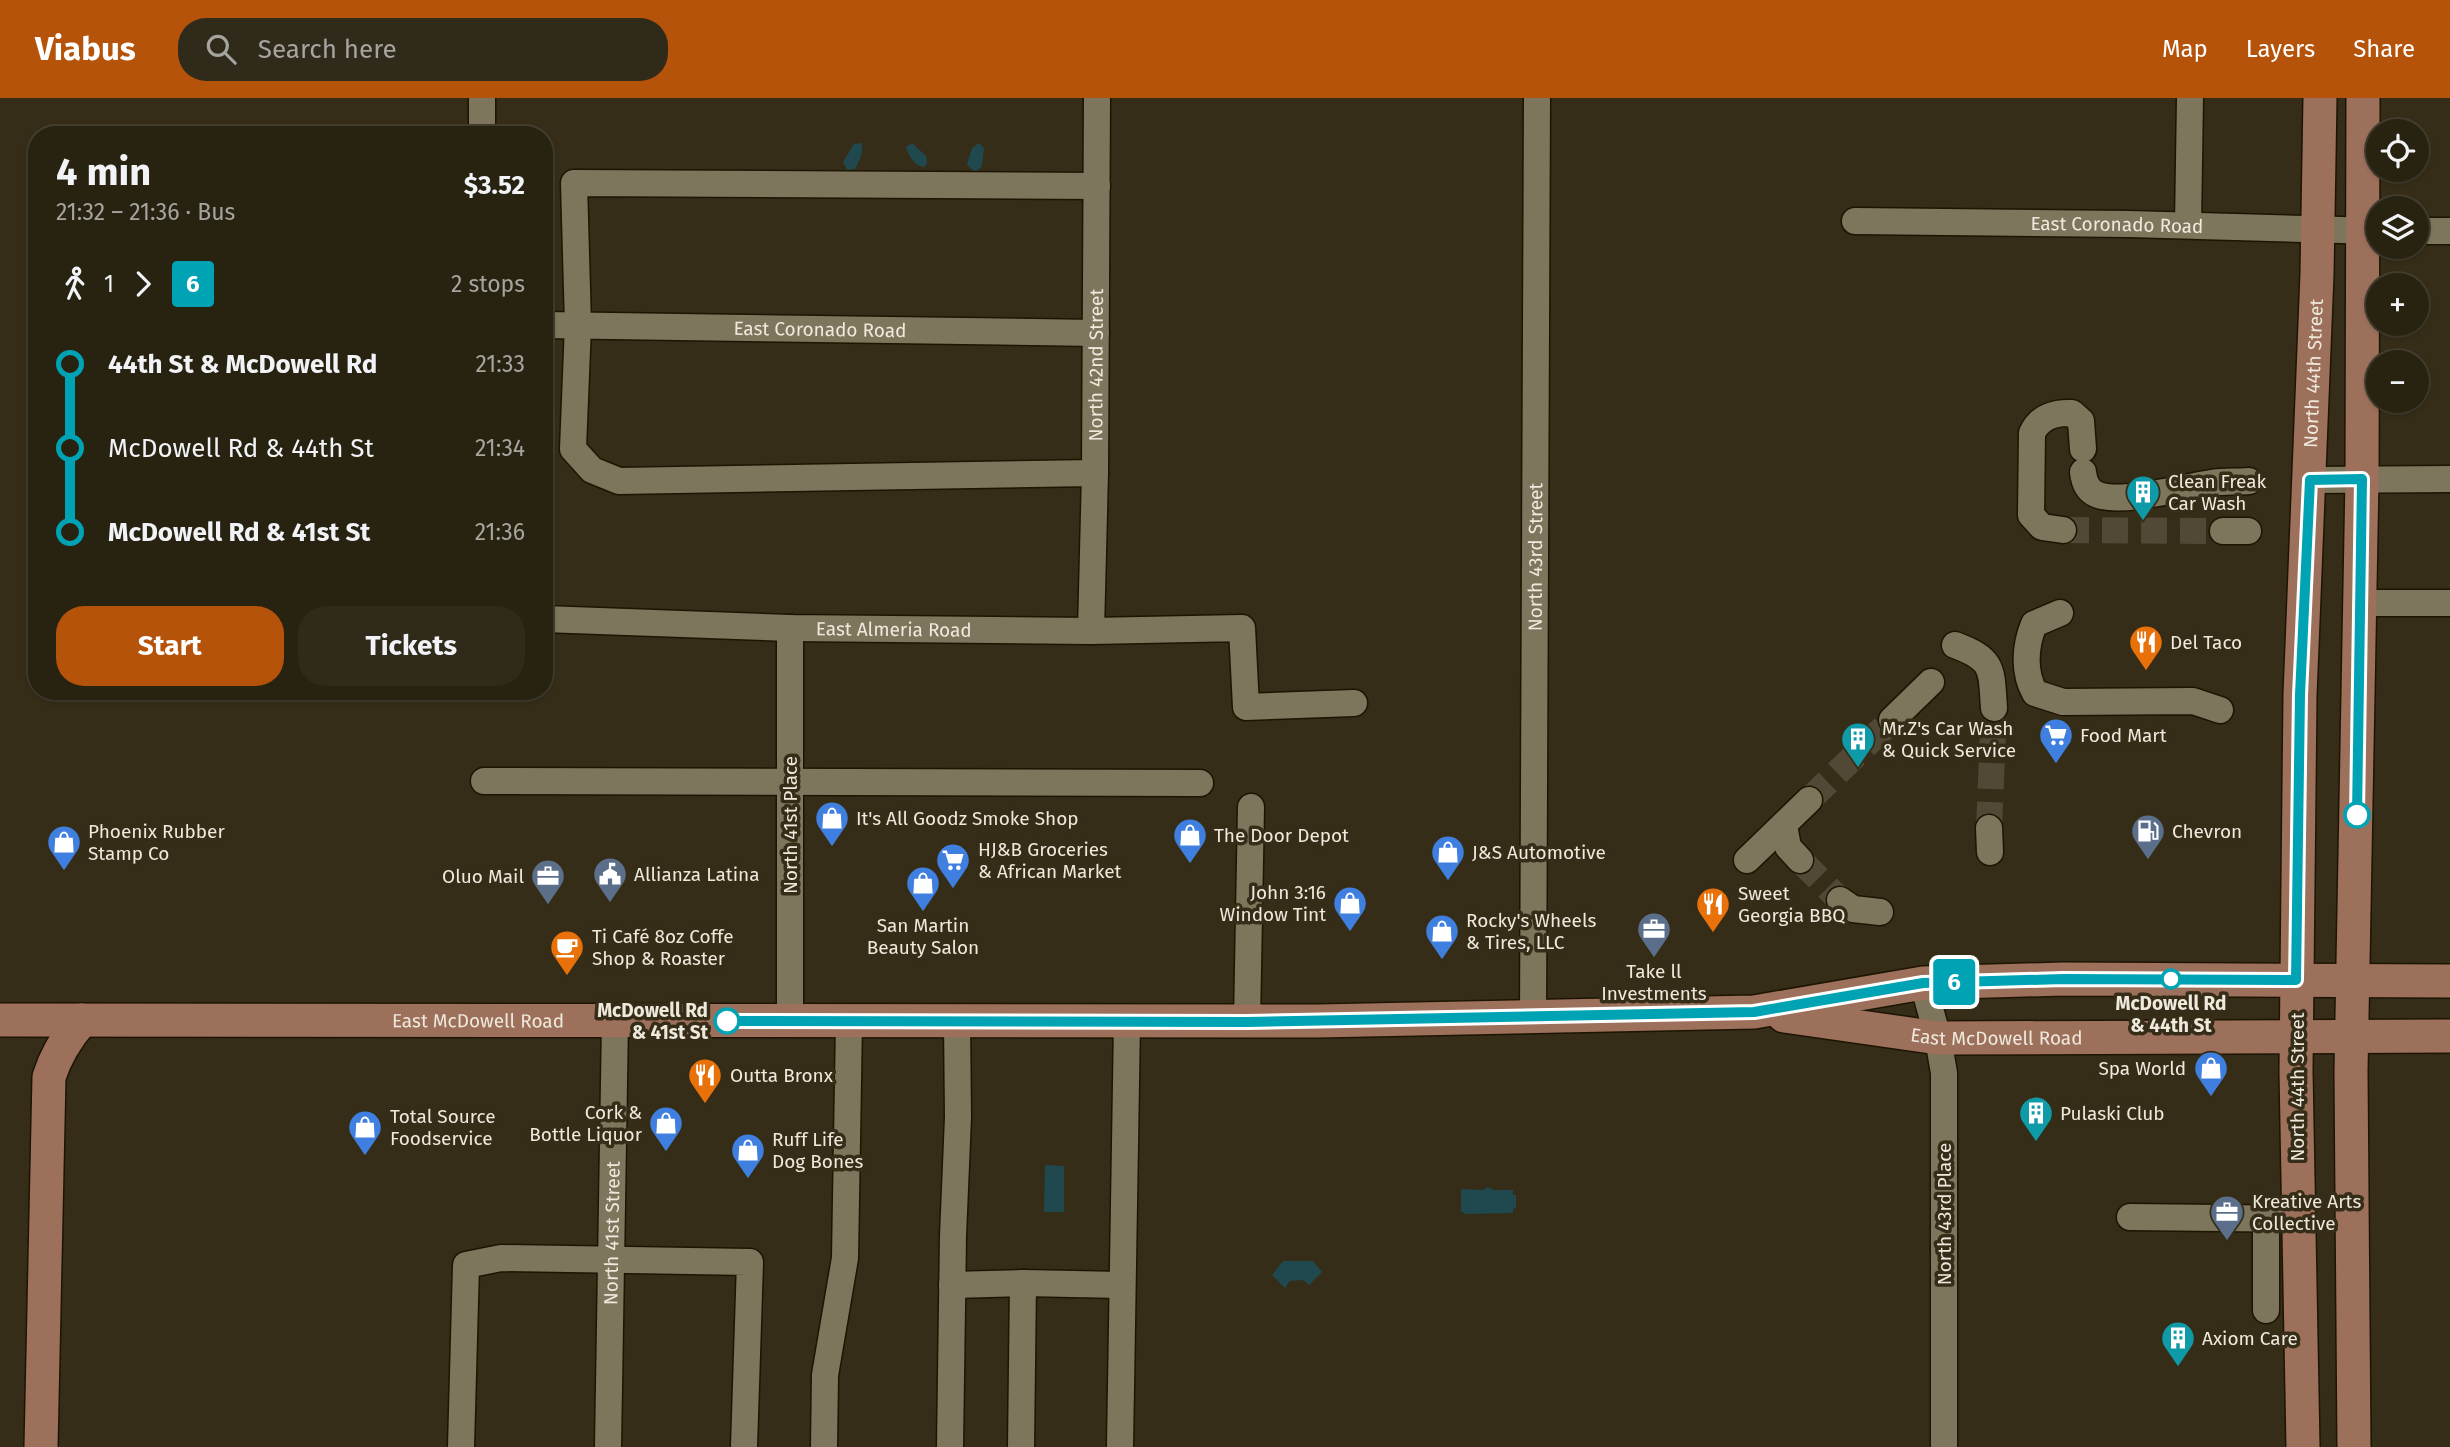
<!DOCTYPE html>
<meta charset="utf-8">
<style>
body{margin:0;font-family:"Fira Sans",sans-serif;background:#302a1a;color:#f1f3f6;height:100vh;display:flex;flex-direction:column;font-size:26px;white-space:nowrap}
*{box-sizing:border-box;margin:0}
p{font-size:23px;color:#a5a49f}
.icon{flex:none;width:38px;height:38px;fill:none;stroke:currentColor;stroke-width:2;stroke-linecap:round;stroke-linejoin:round}
.map{position:relative;flex:1;overflow:hidden}
.drawer{position:absolute;left:28px;top:28px;width:525px;height:574px;display:flex;flex-direction:column;background:#282211;border-radius:28px;box-shadow:0 2px 5px #0004,0 0 0 2px #443f31}
.drawer>*{flex:none}
.badge{padding:0 14px;border-radius:5px;font-size:24px;line-height:46px}
.buttons{position:absolute;left:2366px;top:21px;display:grid;gap:14px}
.buttons a{display:grid;place-items:center;width:63px;height:63px;border-radius:50%;background:#282211;box-shadow:0 2px 5px #0004,0 0 0 2px #443f31;font-size:35px}
.map>.badge{position:absolute;translate:-50% -50%;box-shadow:0 0 0 4px #fff}
.legs{display:flex;align-items:center;gap:10px;height:77px;padding:0 28px;font-size:23px}
.legs p{margin-inline-start:auto}
.summary{display:flex;align-items:center;justify-content:space-between;height:119px;padding:0 28px}
h1{font-size:38px;font-weight:700;line-height:52px}
.cta{display:flex;gap:14px;margin-top:auto;padding:14px 28px}
.cta a{flex:1;height:80px;border-radius:28px;background:#b45309;color:#fff;font-size:28px;font-weight:700;line-height:80px;text-align:center}
.cta a+a{background:#302a1a;color:#f1f3f6}
ul{padding:0 28px;list-style:none}
li{display:flex;align-items:center;gap:24px;height:84px;font-size:26px}
li i{display:grid;place-items:center;width:10px;height:100%;margin:0 9px;background:currentColor}
li i::after{content:'';width:18px;height:18px;margin:-9px;border:5px solid;border-radius:50%;background:#282211}
li p{margin-inline-start:auto}
li:first-child i{background:linear-gradient(#0000 50%,currentColor 0)}
li:last-child i{background:linear-gradient(currentColor 50%,#0000 0)}
header{display:flex;align-items:center;gap:42px;box-sizing:border-box;height:98px;padding:0 35px;background:#b45309;color:#fff}
header strong{font-size:33px}
nav{display:flex;gap:38px;margin-inline-start:auto;font-size:24px}
.search{width:490px;height:63px;background:#302a1a;display:flex;align-items:center;gap:18px;box-sizing:border-box;padding:0 24px;border-radius:28px;color:#a5a49f;font-size:26px}
.map>svg:first-child{display:block}
</style>
<header>
<strong>Viabus</strong>
<div class="search"><svg class="icon" aria-label="search" viewBox="0 0 24 24"><circle cx="10" cy="10" r="6"/><path d="M15 15l6 6"/></svg>Search here</div>
<nav><a>Map</a><a>Layers</a><a>Share</a></nav>
</header>
<div class="map">
<svg width="2450" height="1349" viewBox="0 0 2450 1349">
<rect width="100%" height="100%" fill="#352d17"/>
<path fill="#1f494f" d="M 861,45 C 865,52 859,64 855,71 L 847,72 L 843,64 L 854,46 Z
M 912,45 L 926,58 L 927,66 L 924,69 C 914,68 909,58 906,49 Z
M 979,45 L 984,50 L 982,68 L 977,73 L 973,73 L 967,66 L 972,50 Z
M 1045,1067 L 1064,1068 L 1064,1114 L 1044,1114 Z
M 1488,1089 L 1494,1092 L 1513,1092 L 1513,1097 L 1516,1097 L 1516,1110 L 1513,1111 L 1513,1115 L 1465,1116 L 1461,1113 L 1461,1091 L 1483,1092 Z
M 1283,1163 L 1313,1163 L 1322,1174 L 1309,1187 L 1303,1182 L 1290,1183 L 1285,1190 L 1272,1177 Z"/>
<g fill="none" stroke-linecap="round" stroke-linejoin="round">
<path stroke="#514935" stroke-width="26" stroke-dasharray="26 13" stroke-linecap="butt" d="M 2063,432 L 2223,433
M 1809,702 L 1892,622
M 1989,730 L 1994,610
M 1800,762 L 1840,802"/>
<g stroke="#1d1502" stroke-width="29">
<g id="minor">
<path d="M 482,37 L 482,0"/>
<path id="s1" d="M 1855,123 L 2129,126 L 2378,133"/>
<path d="M 2188,127 L 2190,0"/>
<path d="M 2417,133 L 2450,133"/>
<path id="s2" d="M 544,227 L 1096,235"/>
<path d="M 2083,374 C 2084,383 2087,392 2096,396 C 2119,407 2185,389 2211,385 C 2223,383 2237,384 2249,383"/>
<path d="M 1095,375 L 619,383 L 592,372 L 573,351 L 578,227 L 574,85 L 1097,88"/>
<path d="M 2310,382 L 2450,381"/>
<path d="M 2063,432 L 2042,429 L 2031,417 L 2032,335 C 2040,319 2054,314 2072,315 L 2081,323 L 2083,351"/>
<path d="M 2223,433 L 2248,433"/>
<path d="M 2360,505 L 2450,505"/>
<path d="M 2060,515 L 2034,526 C 2025,548 2023,574 2035,595 L 2063,604 L 2193,603 L 2220,612"/>
<path id="s3" d="M 544,521 L 790,530 L 1091,533 L 1242,530 L 1246,609 L 1354,605"/>
<path d="M 790,530 L 790,923"/>
<path id="s4" d="M 1091,533 L 1095,375 L 1097,0"/>
<path d="M 1955,547 C 1995,562 1991,571 1994,610"/>
<path d="M 1892,622 L 1931,584"/>
<path d="M 484,683 L 1200,685"/>
<path d="M 1784,727 L 1788,749 L 1800,762"/>
<path d="M 1989,730 L 1990,754"/>
<path d="M 1747,762 L 1809,702"/>
<path d="M 1840,802 L 1853,811 L 1880,814"/>
<path d="M 1923,885 L 1938,940 L 1944,975 L 1944,1349"/>
<path id="s5" d="M 1533,919 L 1537,0"/>
<path d="M 1247,924 L 1251,709"/>
<path d="M 2130,1119 L 2299,1121"/>
<path d="M 952,1187 L 1023,1185 L 1122,1187"/>
<path d="M 2266,1212 L 2266,1120"/>
<path d="M 461,1349 L 466,1167 L 501,1160 L 750,1164 L 744,1349"/>
<path id="s6" d="M 608,1349 L 615,923"/>
<path d="M 824,1349 L 825,1277 L 845,1160 L 849,924"/>
<path d="M 950,1349 L 953,1138 L 958,1019 L 957,924"/>
<path d="M 1021,1349 L 1023,1185"/>
<path d="M 1120,1349 L 1127,924"/>
</g>
</g>
<g stroke="#1d1502" stroke-width="36">
<g id="major">
<path id="s7" d="M 1784,918 L 1938,940 L 2450,938"/>
<path id="s8" d="M 0,922 L 1318,923 L 1754,914 L 1923,885 L 2063,881 L 2450,883"/>
<path d="M 41,1349 L 49,979 C 56,957 67,939 82,922"/>
<path id="s9" d="M 2303,1349 L 2296,973 L 2300,597 L 2317,176 L 2320,0"/>
<path d="M 2354,1349 L 2351,973 L 2362,381 L 2363,0"/>
</g>
</g>
<use href="#minor" stroke="#7e755d" stroke-width="26"/>
<use href="#major" stroke="#9c705b" stroke-width="33"/>
</g>
<g fill="none" stroke-linecap="round" stroke-linejoin="round">
<g stroke="#fff" stroke-width="16">
<path id="line-1" d="M 727,923 L 1247,924 L 1754,914 L 1923,885 L 2063,881 L 2296,882 L 2300,597 L 2310,382 L 2362,381 L 2357,717"/>
</g>
<use href="#line-1" stroke="#00a3b4" stroke-width="10"/>
</g>
<defs>
<g id="building-pin" transform="scale(1.75)"><path d="M0 17L-7.5 6A9.5 9.5 0 1 1 7.5 6Z" fill="#0f9aa8" stroke="#352d17"/><path d="M-4-6H4V6H1V3H-1V6H-4ZM-2.5-4.3h1.7v1.8h-1.7ZM.8-4.3h1.7v1.8H.8ZM-2.5-1h1.7V.8h-1.7ZM.8-1h1.7V.8H.8Z" fill="#fff"/></g>
<g id="restaurant-pin" transform="scale(1.75)"><path d="M0 17L-7.5 6A9.5 9.5 0 1 1 7.5 6Z" fill="#e8710a" stroke="#352d17"/><path d="M-5-6h1v4h1v-4h1v4h1v-4h1v5L-1.5 .5V6h-2V.5L-5-1ZM5-6V6H3V1.5H1.5Q1.5-4 5-6Z" fill="#fff"/></g>
<g id="supermarket-pin" transform="scale(1.75)"><path d="M0 17L-7.5 6A9.5 9.5 0 1 1 7.5 6Z" fill="#3f7fe0" stroke="#352d17"/><path d="M-6-5.5h2.5l.6 2H6L4.5 2H-2.5L-4.4-4H-6ZM-1.5 3.2a1.3 1.3 0 1 0 .1 0ZM3 3.2a1.3 1.3 0 1 0 .1 0Z" fill="#fff"/></g>
<g id="shop-pin" transform="scale(1.75)"><path d="M0 17L-7.5 6A9.5 9.5 0 1 1 7.5 6Z" fill="#3f7fe0" stroke="#352d17"/><path d="M-5-2.5h2.3a2.7 3.5 0 0 1 5.4 0H5L5.5 6h-11ZM-1.5-2.5h3a1.5 2.3 0 0 0-3 0Z" fill="#fff"/></g>
<g id="fuel-pin" transform="scale(1.75)"><path d="M0 17L-7.5 6A9.5 9.5 0 1 1 7.5 6Z" fill="#5c6f8a" stroke="#352d17"/><path d="M-5.5-6h7V0h2V4h1.3V-2.5L3-4.5l.8-.8L6-3V5H2.5V1h-1V6h-7ZM-4.2-4.7v3.2H.2V-4.7Z" fill="#fff"/></g>
<g id="civic-pin" transform="scale(1.75)"><path d="M0 17L-7.5 6A9.5 9.5 0 1 1 7.5 6Z" fill="#5c6f8a" stroke="#352d17"/><path d="M-.6-6.5H3V-4.5H.6V-3L4-1V1h2V6H-6V1h2V-1L-.6-3ZM-1.2 2.5V6h2.4V2.5Z" fill="#fff"/></g>
<g id="office-pin" transform="scale(1.75)"><path d="M0 17L-7.5 6A9.5 9.5 0 1 1 7.5 6Z" fill="#5c6f8a" stroke="#352d17"/><path d="M-6-3h4V-5.5h4V-3h4V5H-6ZM-1-4.5V-3h2v-1.5ZM-6 0V1H6V0Z" fill="#fff"/></g>
<g id="cafe-pin" transform="scale(1.75)"><path d="M0 17L-7.5 6A9.5 9.5 0 1 1 7.5 6Z" fill="#e8710a" stroke="#352d17"/><path d="M-5.5-4.5H6V0H3Q3 3.5 0 3.5H-2.5Q-5.5 3.5-5.5 0ZM3-3.2v2h1.7v-2ZM-6 4.5H4V6H-6Z" fill="#fff"/></g>
</defs>
<g fill-rule="evenodd">
<use href="#building-pin" x="2143" y="394"/>
<use href="#restaurant-pin" x="2146" y="544"/>
<use href="#supermarket-pin" x="2056" y="637"/>
<use href="#building-pin" x="1858" y="641"/>
<use href="#shop-pin" x="832" y="720"/>
<use href="#fuel-pin" x="2148" y="733"/>
<use href="#shop-pin" x="1190" y="737"/>
<use href="#shop-pin" x="64" y="744"/>
<use href="#shop-pin" x="1448" y="754"/>
<use href="#supermarket-pin" x="953" y="762"/>
<use href="#civic-pin" x="610" y="776"/>
<use href="#office-pin" x="548" y="778"/>
<use href="#shop-pin" x="923" y="785"/>
<use href="#shop-pin" x="1350" y="805"/>
<use href="#restaurant-pin" x="1713" y="806"/>
<use href="#office-pin" x="1654" y="831"/>
<use href="#shop-pin" x="1442" y="833"/>
<use href="#cafe-pin" x="567" y="849"/>
<use href="#shop-pin" x="2211" y="970"/>
<use href="#restaurant-pin" x="705" y="977"/>
<use href="#building-pin" x="2036" y="1015"/>
<use href="#shop-pin" x="666" y="1025"/>
<use href="#shop-pin" x="365" y="1029"/>
<use href="#shop-pin" x="748" y="1052"/>
<use href="#office-pin" x="2227" y="1114"/>
<use href="#building-pin" x="2178" y="1240"/>
</g>
<g fill="#fff" stroke="#00a3b4" stroke-width="3.5">
<circle cx="2357" cy="717" r="12"/>
<circle cx="2171" cy="881" r="9"/>
<circle cx="727" cy="923" r="12"/>
</g>
<g text-anchor="middle" dominant-baseline="central" stroke-width="7" stroke-linejoin="round" paint-order="stroke">
<g font-size="19" fill="#eee9dc" stroke="#352d17">
<text stroke="none"><textPath href="#s1" startOffset="262">East Coronado Road</textPath></text>
<text stroke="none"><textPath href="#s2" startOffset="276">East Coronado Road</textPath></text>
<text stroke="none"><textPath href="#s4" startOffset="266">North 42nd Street</textPath></text>
<text stroke="none"><textPath href="#s9" startOffset="1074">North 44th Street</textPath></text>
<text stroke="none"><textPath href="#s5" startOffset="460">North 43rd Street</textPath></text>
<text stroke="none"><textPath href="#s3" startOffset="350">East Almeria Road</textPath></text>
<text transform="translate(790 727) rotate(-90)">North 41st Place</text>
<text stroke="none"><textPath href="#s8" startOffset="478">East McDowell Road</textPath></text>
<text stroke="none"><textPath href="#s7" startOffset="214">East McDowell Road</textPath></text>
<text transform="translate(2297 989) rotate(-90)">North 44th Street</text>
<text transform="translate(1944 1116) rotate(-90)">North 43rd Place</text>
<text stroke="none"><textPath href="#s6" startOffset="214">North 41st Street</textPath></text>
</g>
<g font-size="19" fill="#eee9dc" stroke="#352d17" text-anchor="start">
<text x="2168" y="383">Clean Freak<tspan x="2168" dy="22">Car Wash</tspan></text>
<text x="2170" y="544">Del Taco</text>
<text x="1882" y="630">Mr.Z's Car Wash<tspan x="1882" dy="22">&amp; Quick Service</tspan></text>
<text x="2080" y="637">Food Mart</text>
<text x="856" y="720">It's All Goodz Smoke Shop</text>
<text x="88" y="733">Phoenix Rubber<tspan x="88" dy="22">Stamp Co</tspan></text>
<text x="2172" y="733">Chevron</text>
<text x="1214" y="737">The Door Depot</text>
<text x="978" y="751">HJ&amp;B Groceries<tspan x="978" dy="22">&amp; African Market</tspan></text>
<text x="1472" y="754">J&amp;S Automotive</text>
<text x="634" y="776">Allianza Latina</text>
<text x="524" y="778" text-anchor="end">Oluo Mail</text>
<text x="1326" y="794" text-anchor="end">John 3:16<tspan x="1326" dy="22">Window Tint</tspan></text>
<text x="1738" y="795">Sweet<tspan x="1738" dy="22">Georgia BBQ</tspan></text>
<text x="1466" y="822">Rocky's Wheels<tspan x="1466" dy="22">&amp; Tires, LLC</tspan></text>
<text x="923" y="827" text-anchor="middle">San Martin<tspan x="923" dy="22">Beauty Salon</tspan></text>
<text x="592" y="838">Ti Café 8oz Coffe<tspan x="592" dy="22">Shop &amp; Roaster</tspan></text>
<text x="1654" y="873" text-anchor="middle">Take ll<tspan x="1654" dy="22">Investments</tspan></text>
<text x="2186" y="970" text-anchor="end">Spa World</text>
<text x="730" y="977">Outta Bronx</text>
<text x="642" y="1014" text-anchor="end">Cork &amp;<tspan x="642" dy="22">Bottle Liquor</tspan></text>
<text x="2060" y="1015">Pulaski Club</text>
<text x="390" y="1018">Total Source<tspan x="390" dy="22">Foodservice</tspan></text>
<text x="772" y="1041">Ruff Life<tspan x="772" dy="22">Dog Bones</tspan></text>
<text x="2252" y="1103">Kreative Arts<tspan x="2252" dy="22">Collective</tspan></text>
<text x="2202" y="1240">Axiom Care</text>
</g>
<g font-size="19" font-weight="bold" fill="#eee9dc" stroke="#352d17">
<text x="2171" y="905">McDowell Rd<tspan x="2171" dy="22">&amp; 44th St</tspan></text>
<text x="708" y="912" text-anchor="end">McDowell Rd<tspan x="708" dy="22">&amp; 41st St</tspan></text>
</g>
</g>
</svg>
<div class="buttons">
<a><svg class="icon" aria-label="locate" viewBox="0 0 24 24"><circle cx="12" cy="12" r="6"/><path d="M12 2v4M12 18v4M2 12h4M18 12h4"/></svg></a>
<a><svg class="icon" aria-label="layers" viewBox="0 0 24 24"><path d="M12 4l9 5-9 5-9-5zM3 14l9 5 9-5"/></svg></a>
<a>+</a>
<a>−</a>
</div>
<b class="badge" style="left:1954px;top:884px;background:#00a3b4;color:#fff">6</b>
<section class="drawer">
<div class="summary"><div><h1>4 min</h1><p>21:32 – 21:36 · Bus</p></div><b>$3.52</b></div>
<div class="legs"><svg class="icon" aria-label="walk" viewBox="0 0 24 24"><circle cx="13" cy="4" r="2"/><path d="M13 8l-2 6 4 7M11 14l-3 7M7 12l3-4h3l4 4"/></svg>1<svg class="icon" aria-label="forward" viewBox="0 0 24 24"><path d="M9 5l7 7-7 7"/></svg><b class="badge" style="background:#00a3b4;color:#fff">6</b><p>2 stops</p></div>
<ul>
<li><i style="color:#00a3b4"></i><b>44th St &amp; McDowell Rd</b><p>21:33</p></li>
<li><i style="color:#00a3b4"></i><span>McDowell Rd &amp; 44th St</span><p>21:34</p></li>
<li><i style="color:#00a3b4"></i><b>McDowell Rd &amp; 41st St</b><p>21:36</p></li>
</ul>
<div class="cta"><a>Start</a><a>Tickets</a></div>
</section>
</div>
